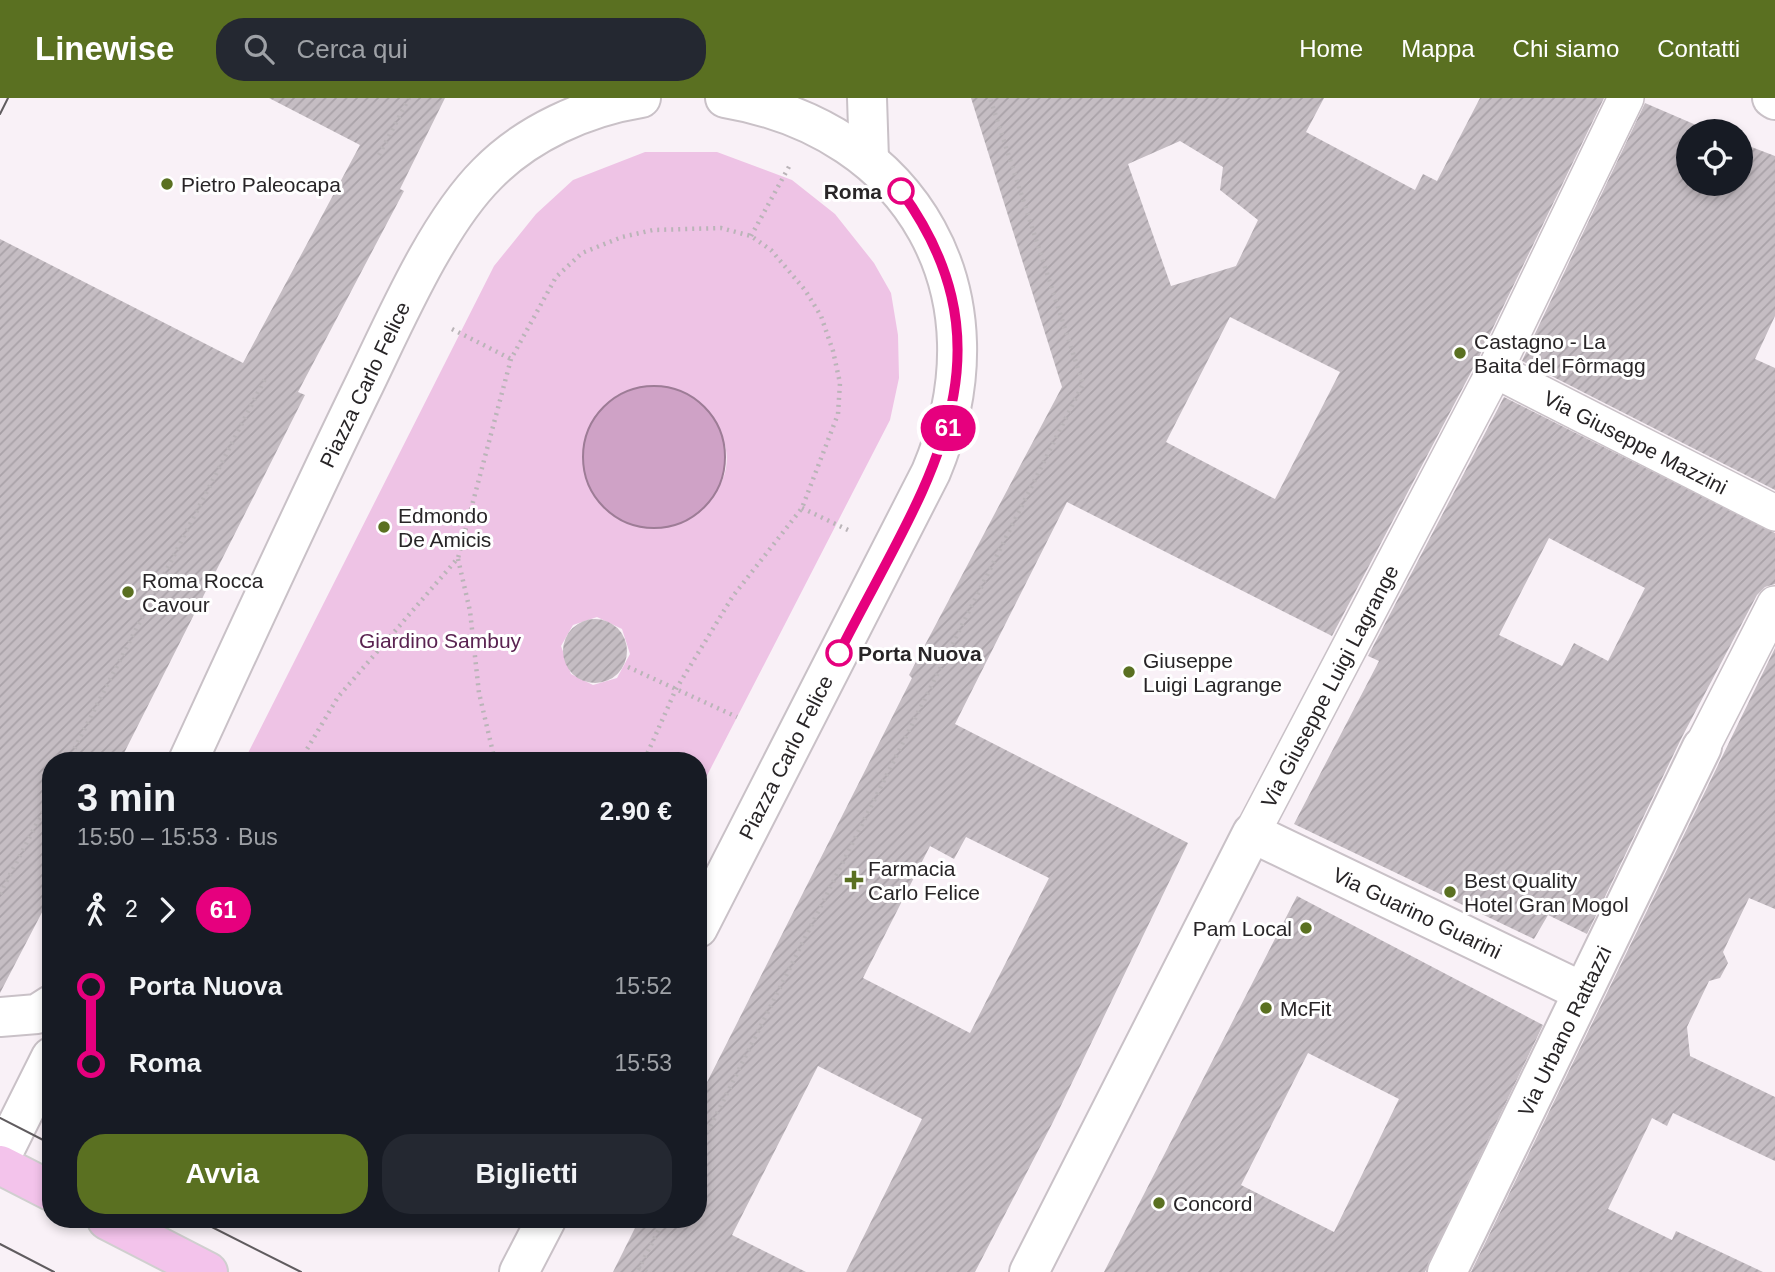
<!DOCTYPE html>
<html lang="it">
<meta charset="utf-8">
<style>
body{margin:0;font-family:Helvetica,sans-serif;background:#242831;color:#f1f3f6;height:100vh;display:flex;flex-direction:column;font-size:26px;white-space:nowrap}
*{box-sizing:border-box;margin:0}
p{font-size:23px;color:#9ea1a6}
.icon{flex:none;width:38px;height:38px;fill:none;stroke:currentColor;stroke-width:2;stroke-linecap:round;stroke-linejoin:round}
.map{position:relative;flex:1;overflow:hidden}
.details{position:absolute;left:42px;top:654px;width:665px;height:476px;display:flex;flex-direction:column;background:#171b24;border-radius:28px;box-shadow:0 4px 10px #0003}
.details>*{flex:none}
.badge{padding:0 14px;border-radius:23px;font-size:24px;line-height:46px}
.controls{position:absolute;left:1676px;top:21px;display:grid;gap:14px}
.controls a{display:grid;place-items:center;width:77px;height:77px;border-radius:50%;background:#171b24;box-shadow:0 4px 10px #0003;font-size:35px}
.map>.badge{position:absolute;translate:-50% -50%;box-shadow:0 0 0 4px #fff}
.legs{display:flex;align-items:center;gap:10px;height:77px;padding:0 35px;font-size:23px}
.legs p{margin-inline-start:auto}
.overview{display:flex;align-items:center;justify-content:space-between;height:119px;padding:0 35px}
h1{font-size:38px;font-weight:700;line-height:52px}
.button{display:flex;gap:14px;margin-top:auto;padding:14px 35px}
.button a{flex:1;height:80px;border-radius:28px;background:#5a7021;color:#fff;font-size:28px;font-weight:700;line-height:80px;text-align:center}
.button a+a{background:#242831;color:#f1f3f6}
ul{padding:0 35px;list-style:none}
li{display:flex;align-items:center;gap:24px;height:77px;font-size:26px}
li i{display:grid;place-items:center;width:10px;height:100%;margin:0 9px;background:currentColor}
li i::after{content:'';width:18px;height:18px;margin:-9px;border:5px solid;border-radius:50%;background:#171b24}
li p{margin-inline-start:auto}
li:first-child i{background:linear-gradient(#0000 50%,currentColor 0)}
li:last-child i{background:linear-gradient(currentColor 50%,#0000 0)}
header{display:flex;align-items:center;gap:42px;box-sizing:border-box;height:98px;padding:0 35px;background:#5a7021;color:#fff}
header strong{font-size:33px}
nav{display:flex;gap:38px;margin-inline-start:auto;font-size:24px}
.search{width:490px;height:63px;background:#242831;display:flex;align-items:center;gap:18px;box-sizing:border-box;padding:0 24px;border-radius:28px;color:#9ea1a6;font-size:26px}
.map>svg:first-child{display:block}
</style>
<header>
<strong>Linewise</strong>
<div class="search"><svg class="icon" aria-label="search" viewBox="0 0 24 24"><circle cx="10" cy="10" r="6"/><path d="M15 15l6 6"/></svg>Cerca qui</div>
<nav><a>Home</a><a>Mappa</a><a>Chi siamo</a><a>Contatti</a></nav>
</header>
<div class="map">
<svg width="1775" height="1174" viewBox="0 0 1775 1174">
<defs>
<pattern id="building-hatch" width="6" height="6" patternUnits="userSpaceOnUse" patternTransform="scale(1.75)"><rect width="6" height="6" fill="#c5bdc3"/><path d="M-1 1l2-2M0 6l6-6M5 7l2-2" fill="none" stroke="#a9a2a8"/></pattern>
</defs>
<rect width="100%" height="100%" fill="#f9f1f7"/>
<path fill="#eec3e5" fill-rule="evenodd" d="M 645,54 L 717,54 L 792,82 L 835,116 L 874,165 L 891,195 L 898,237 L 899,280 L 890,322 L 698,695 L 698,663 L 244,663 L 494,168 L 536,116 L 573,82 ZM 664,288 C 690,296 690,300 705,321 C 711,328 723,338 725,347 C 735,387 700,418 667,429 L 616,298 L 639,289 ZM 597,519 L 622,531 L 630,556 L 617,580 L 593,587 L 571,576 L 561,548 L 573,527 Z"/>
<path fill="#cfa2c6" stroke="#9d7c96" stroke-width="2" d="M583 359a71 71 0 1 1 142 0a71 71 0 1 1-142 0Z"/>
<path fill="url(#building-hatch)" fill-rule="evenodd" d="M 269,0 L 445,0 L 400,91 L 404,93 L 298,294 L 305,297 L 120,663 L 51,663 L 51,797 L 0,895 L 0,141 L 243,265 L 360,47 Z
M 971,0 L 1324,0 L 1306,34 L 1415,92 L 1423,76 L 1437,83 L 1480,0 L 1604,0 L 1477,263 L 1332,538 L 1067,404 L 955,626 L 1188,745 L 1053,1024 L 975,1174 L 846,1174 L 922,1021 L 818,968 L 732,1137 L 806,1174 L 613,1174 L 639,1122 L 698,1122 L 698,1002 L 912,580 L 909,577 L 1062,289 ZM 1180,43 L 1223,69 L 1220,92 L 1258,122 L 1236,168 L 1171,188 L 1128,66 ZM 1230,219 L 1340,274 L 1275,401 L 1166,344 ZM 966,739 L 1049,780 L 970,935 L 863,880 L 930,748 L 954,761 Z
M 1645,5 L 1710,33 L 1689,33 L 1689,86 L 1741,86 L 1741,45 L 1775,58 L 1775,218 L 1755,261 L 1775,270 L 1775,392 L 1522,263 Z
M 1504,299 L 1775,435 L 1775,486 L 1765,489 L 1757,497 L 1682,639 L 1587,836 L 1548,817 L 1534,841 L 1294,726 L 1379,563 L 1368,558 ZM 1549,440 L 1645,490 L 1608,563 L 1574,545 L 1562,568 L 1499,537 Z
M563 553a32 32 0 1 1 64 0a32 32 0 1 1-64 0Z
M 1775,550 L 1775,811 L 1749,800 L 1723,854 L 1728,865 L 1720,880 L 1709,883 L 1687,929 L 1690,958 L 1775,999 L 1775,1063 L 1673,1015 L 1667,1028 L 1652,1020 L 1608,1111 L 1672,1142 L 1676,1133 L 1763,1174 L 1471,1174 Z
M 1297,798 L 1543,927 L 1425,1174 L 1104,1174 ZM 1308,955 L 1399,1001 L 1334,1134 L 1241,1087 Z"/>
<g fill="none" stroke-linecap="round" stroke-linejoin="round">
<g stroke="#c9c1c7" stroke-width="38">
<g id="pedestrian">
<path id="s1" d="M 1495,272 L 1775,415"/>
<path d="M 1702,649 L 1775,506"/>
<path id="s2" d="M 1252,735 L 1495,272 L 1626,0"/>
</g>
</g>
<g stroke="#c9c1c7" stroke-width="42">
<g id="minor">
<path d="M 867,0 L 869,61"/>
<path d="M 1772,0 L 1775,2"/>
<path id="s3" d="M 188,663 C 246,537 304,410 365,285 C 396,221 437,126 487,76 C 527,35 585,9 641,0"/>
<path id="s4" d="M 698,830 L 931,374 C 1006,197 914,32 725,0"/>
<path d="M 0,919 L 37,916 L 51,907"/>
<path d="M 0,1061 L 51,959"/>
<path d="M 519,1174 L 546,1122"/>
<path id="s5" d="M 1029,1174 L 1252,735 L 1581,893"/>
<path id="s6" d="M 1447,1174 L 1702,649"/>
</g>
</g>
<g stroke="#d0cfcf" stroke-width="42">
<path id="primary" d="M 0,1067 L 51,1093
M 107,1122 L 208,1174"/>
</g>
<path stroke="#bab4b8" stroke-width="4.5" stroke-dasharray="2 5" stroke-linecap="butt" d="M 379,57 L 409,0
M 751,138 L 791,65
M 452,231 L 511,261
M 802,410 L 848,432
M 458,461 L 470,513 L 479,595 L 495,663
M 628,569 L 737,619
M 68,663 L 267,277
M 300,663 L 338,599 L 458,460 L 511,261 L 556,179 L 582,155 L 622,139 L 653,132 L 721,130 L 751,138 L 771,152 L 805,192 L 821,218 L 833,253 L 840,285 L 838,316 L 802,410 L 733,498 L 676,591 L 644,663
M 0,796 L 51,698
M 698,1053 L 1083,286 L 990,0
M 647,1174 L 639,1170 L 664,1122"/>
<use href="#pedestrian" stroke="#fff" stroke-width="35"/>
<use href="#minor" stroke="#fff" stroke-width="38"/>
<use href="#primary" stroke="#f3c3eb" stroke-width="38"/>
<path stroke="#605c5f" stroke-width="2" d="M 0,16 L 8,0
M 0,1020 L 51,1046
M 198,1122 L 301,1174
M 0,1146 L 54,1174"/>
</g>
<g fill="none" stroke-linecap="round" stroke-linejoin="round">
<g stroke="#fff" stroke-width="16">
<path id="line-1" d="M 839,555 C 918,397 1025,264 901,93"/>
</g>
<use href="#line-1" stroke="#e6007e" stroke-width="10"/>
</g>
<g fill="#5a7021" stroke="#fff" stroke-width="2.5">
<circle cx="167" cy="86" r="7"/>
<circle cx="1460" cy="255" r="7"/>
<circle cx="384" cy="429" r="7"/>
<circle cx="128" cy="494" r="7"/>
<circle cx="1129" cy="574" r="7"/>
<path d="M850.5 771.5h7v7h7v7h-7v7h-7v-7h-7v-7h7z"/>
<circle cx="1450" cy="794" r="7"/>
<circle cx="1306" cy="830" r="7"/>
<circle cx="1266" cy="910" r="7"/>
<circle cx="1159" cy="1105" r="7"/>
</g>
<g fill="#fff" stroke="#e6007e" stroke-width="3.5">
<circle cx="901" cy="93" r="12"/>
<circle cx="839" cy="555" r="12"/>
</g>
<g text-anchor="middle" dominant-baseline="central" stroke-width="6" stroke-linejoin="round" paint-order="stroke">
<g font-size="21" fill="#282527" stroke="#fff" text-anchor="start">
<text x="181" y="86">Pietro Paleocapa</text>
<text x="1474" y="243">Castagno - La<tspan x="1474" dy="24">Baita del Fôrmagg</tspan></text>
<text x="398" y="417">Edmondo<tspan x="398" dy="24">De Amicis</tspan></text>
<text x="142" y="482">Roma Rocca<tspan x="142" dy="24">Cavour</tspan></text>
<text x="1143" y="562">Giuseppe<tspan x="1143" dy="24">Luigi Lagrange</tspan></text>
<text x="868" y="770">Farmacia<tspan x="868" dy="24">Carlo Felice</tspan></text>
<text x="1464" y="782">Best Quality<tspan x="1464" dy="24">Hotel Gran Mogol</tspan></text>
<text x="1292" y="830" text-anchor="end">Pam Local</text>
<text x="1280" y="910">McFit</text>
<text x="1173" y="1105">Concord</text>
</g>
<g font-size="21" font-weight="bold" fill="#282527" stroke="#fff" text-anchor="end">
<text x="882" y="93">Roma</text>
<text x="858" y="555" text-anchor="start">Porta Nuova</text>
</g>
<g font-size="21" fill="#282527" stroke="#fff">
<text stroke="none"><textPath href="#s3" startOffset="416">Piazza Carlo Felice</textPath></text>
<text stroke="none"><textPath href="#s1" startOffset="158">Via Giuseppe Mazzini</textPath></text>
<text stroke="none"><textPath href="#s2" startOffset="166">Via Giuseppe Luigi Lagrange</textPath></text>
<text stroke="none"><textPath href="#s4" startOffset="192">Piazza Carlo Felice</textPath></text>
<text stroke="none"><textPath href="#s5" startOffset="676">Via Guarino Guarini</textPath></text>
<text stroke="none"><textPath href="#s6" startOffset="268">Via Urbano Rattazzi</textPath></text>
</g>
<g font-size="21" fill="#5a2351" stroke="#fff">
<text x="440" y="542">Giardino Sambuy</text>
</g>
</g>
</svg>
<div class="controls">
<a><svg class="icon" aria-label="locate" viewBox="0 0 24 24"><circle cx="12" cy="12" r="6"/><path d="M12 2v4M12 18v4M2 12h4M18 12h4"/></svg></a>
</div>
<b class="badge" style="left:948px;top:330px;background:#e6007e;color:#fff">61</b>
<section class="details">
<div class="overview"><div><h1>3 min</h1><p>15:50 – 15:53 · Bus</p></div><b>2.90 €</b></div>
<div class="legs"><svg class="icon" aria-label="walk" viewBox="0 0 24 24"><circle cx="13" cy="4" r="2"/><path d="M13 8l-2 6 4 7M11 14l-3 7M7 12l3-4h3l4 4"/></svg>2<svg class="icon" aria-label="forward" viewBox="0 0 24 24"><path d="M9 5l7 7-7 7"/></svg><b class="badge" style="background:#e6007e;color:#fff">61</b></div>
<ul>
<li><i style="color:#e6007e"></i><b>Porta Nuova</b><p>15:52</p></li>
<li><i style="color:#e6007e"></i><b>Roma</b><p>15:53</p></li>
</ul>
<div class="button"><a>Avvia</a><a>Biglietti</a></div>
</section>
</div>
